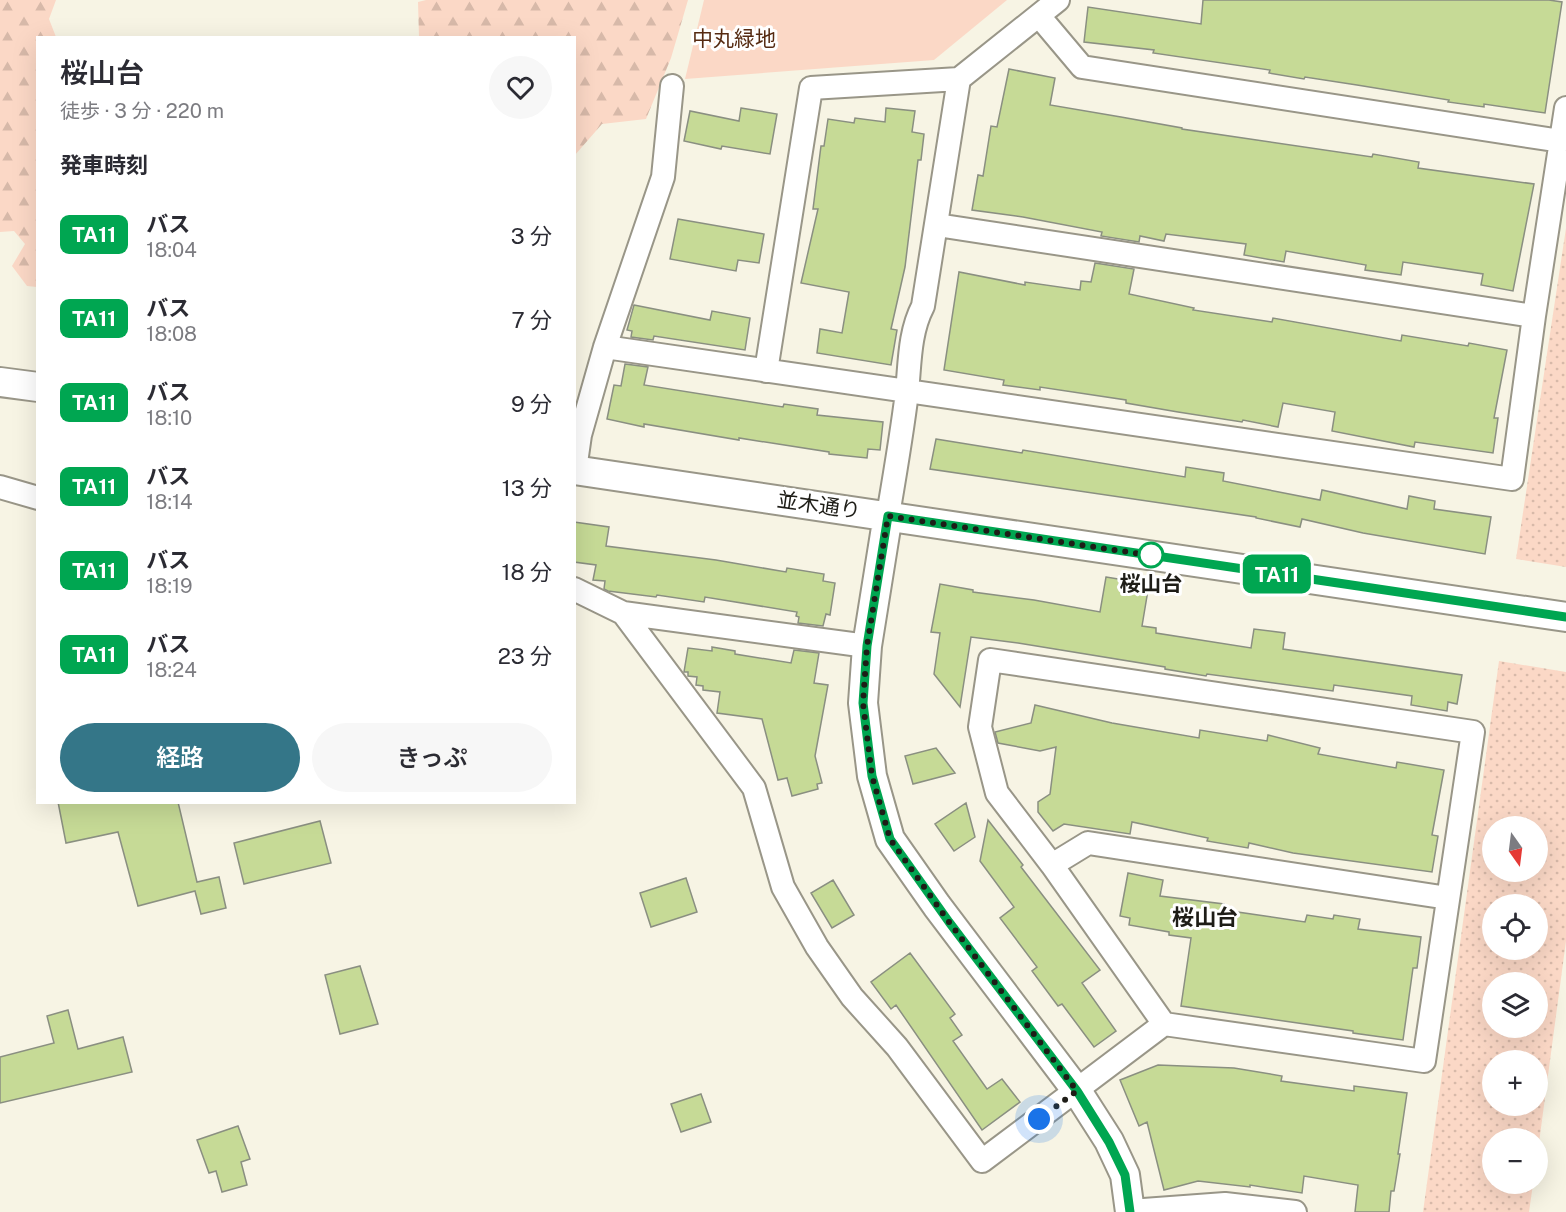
<!DOCTYPE html>
<html lang="ja">
<meta charset="utf-8">
<style>
body{margin:0;font-family:"Public Sans","Noto Sans JP",sans-serif;background:#f7f7f7;color:#2b2b33;height:100vh;display:flex;flex-direction:column;font-size:22px;white-space:nowrap}
*{box-sizing:border-box;margin:0}
p{font-size:20px;color:#7c7c81}
.icon{flex:none;width:33px;height:33px;fill:none;stroke:currentColor;stroke-width:2;stroke-linecap:round;stroke-linejoin:round}
.map{position:relative;flex:1;overflow:hidden}
.side{position:absolute;left:36px;top:36px;width:540px;height:768px;display:flex;flex-direction:column;background:#fff;border-radius:0px;box-shadow:0 6px 24px #0002}
.side>*{flex:none}
.badge{padding:0 12px;border-radius:9px;font-size:21px;line-height:39px}
.needle{width:39px;rotate:166deg}
.controls{position:absolute;left:1482px;top:816px;display:grid;gap:12px}
.controls a{display:grid;place-items:center;width:66px;height:66px;border-radius:50%;background:#fff;box-shadow:0 6px 24px #0002;font-size:30px}
.you{position:absolute;width:30px;height:30px;margin:-15px;border:4px solid #fff;border-radius:50%;background:#1a73e8;box-shadow:0 0 0 9px #1a73e833}
.map>.badge{position:absolute;translate:-50% -50%;box-shadow:0 0 0 3px #fff}
h2{padding:0 24px;font-size:22px;line-height:54px}
.round{display:grid;place-items:center;flex:none;width:63px;height:63px;border-radius:32px;background:#f7f7f7}
.overview{display:flex;align-items:center;justify-content:space-between;height:102px;padding:0 24px}
h1{font-size:28px;font-weight:600;line-height:45px}
.primary-button{display:flex;gap:12px;margin-top:auto;padding:12px 24px}
.primary-button a{flex:1;height:69px;border-radius:36px;background:#347688;color:#fff;font-size:24px;font-weight:600;line-height:69px;text-align:center}
.primary-button a+a{background:#f7f7f7;color:#2b2b33}
ul{padding:0;list-style:none}
li{display:flex;align-items:center;gap:18px;height:84px;padding:0 24px}
li div{flex:1}
li b{display:block;font-size:22px}
li em{font-style:normal}
li .badge{min-width:66px;font-weight:700;text-align:center}
.map>svg:first-child{display:block}
</style>
<div class="map">
<svg width="1566" height="1212" viewBox="0 0 1566 1212">
<defs>
<pattern id="grass-dots" width="8" height="8" patternUnits="userSpaceOnUse" patternTransform="scale(1.5)"><rect width="8" height="8" fill="#fbd8c6"/><path d="M2 2h.1M6 6h.1" fill="none" stroke="#d7b9a9" stroke-width="1.8" stroke-linecap="round"/></pattern>
<pattern id="forest-firs" width="22" height="20" patternUnits="userSpaceOnUse" patternTransform="scale(1.5)"><rect width="22" height="20" fill="#fbd8c6"/><path d="M5 1l3.5 6h-7zM16 11l3.5 6h-7z" fill="#d7b9a9"/></pattern>
</defs>
<rect width="100%" height="100%" fill="#f7f4e4"/>
<path fill="url(#grass-dots)" fill-rule="evenodd" d="M 1566,228 L 1566,567 L 1516,559 Z
M 1499,661 L 1566,672 L 1566,941 L 1538,1150 L 1538,1138 L 1492,1138 L 1492,1184 L 1533,1184 L 1529,1212 L 1423,1212 ZM 1492,826 L 1538,826 L 1538,872 L 1492,872 ZM 1492,904 L 1538,904 L 1538,950 L 1492,950 ZM 1492,982 L 1538,982 L 1538,1028 L 1492,1028 ZM 1492,1060 L 1538,1060 L 1538,1106 L 1492,1106 Z"/>
<path fill="url(#forest-firs)" d="M 0,0 L 56,0 L 49,19 L 56,37 L 38,38 L 37,287 L 27,286 L 12,266 L 25,244 L 14,231 L 0,232 Z
M 426,0 L 688,0 L 671,58 L 646,119 L 602,124 L 575,155 L 574,38 L 419,37 L 418,2 Z"/>
<path fill="#fbd8c6" d="M 704,0 L 1007,0 L 934,60 L 685,79 Z"/>
<path fill="#c6da96" stroke="#8a8f81" stroke-width="1.5" d="M 1203,0 L 1549,0 L 1562,2 L 1545,113 L 1484,104 L 1484,107 L 1448,102 L 1449,100 L 1357,85 L 1305,77 L 1304,79 L 1269,73 L 1270,70 L 1153,53 L 1154,50 L 1084,42 L 1088,7 L 1201,24 Z
M 1009,69 L 1055,78 L 1050,105 L 1121,117 L 1182,128 L 1182,129 L 1372,157 L 1373,154 L 1419,162 L 1418,168 L 1534,184 L 1513,291 L 1481,285 L 1483,274 L 1403,262 L 1401,275 L 1365,270 L 1366,265 L 1286,251 L 1284,262 L 1244,255 L 1246,244 L 1166,234 L 1164,241 L 1140,236 L 1139,242 L 1101,236 L 1102,232 L 1023,217 L 972,210 L 978,175 L 983,176 L 991,126 L 997,127 Z
M 741,108 L 777,114 L 770,154 L 722,146 L 721,149 L 684,141 L 690,111 L 739,121 Z
M 886,108 L 915,111 L 912,132 L 924,134 L 921,160 L 918,160 L 905,267 L 891,329 L 897,330 L 891,365 L 817,353 L 820,329 L 842,333 L 849,292 L 801,283 L 818,209 L 813,209 L 821,146 L 824,146 L 828,119 L 854,123 L 855,118 L 885,122 Z
M 678,219 L 764,234 L 759,263 L 738,260 L 736,271 L 670,259 Z
M 1095,263 L 1134,269 L 1129,294 L 1194,308 L 1193,310 L 1272,322 L 1273,318 L 1401,341 L 1402,335 L 1468,346 L 1469,343 L 1507,350 L 1494,418 L 1498,418 L 1493,453 L 1415,442 L 1414,447 L 1332,431 L 1335,412 L 1283,403 L 1278,427 L 1243,420 L 1242,422 L 1178,412 L 1126,403 L 1126,400 L 1040,387 L 1040,390 L 1003,385 L 1004,380 L 944,370 L 959,272 L 1025,285 L 1025,282 L 1080,290 L 1081,281 L 1091,282 Z
M 634,305 L 710,320 L 712,311 L 750,318 L 745,350 L 654,336 L 653,340 L 631,337 L 632,331 L 627,330 Z
M 625,364 L 648,367 L 644,385 L 783,407 L 784,404 L 818,409 L 817,415 L 883,422 L 880,450 L 868,449 L 867,458 L 829,454 L 829,452 L 739,438 L 739,440 L 644,424 L 644,427 L 607,419 L 614,385 L 621,386 Z
M 936,439 L 1022,453 L 1023,450 L 1185,477 L 1186,467 L 1224,473 L 1223,481 L 1320,500 L 1322,490 L 1407,509 L 1409,496 L 1435,501 L 1434,509 L 1491,517 L 1485,554 L 1363,533 L 1302,519 L 1300,527 L 1256,518 L 1256,517 L 930,469 Z
M 574,522 L 609,527 L 606,546 L 716,560 L 786,572 L 787,568 L 824,574 L 823,581 L 835,583 L 830,615 L 826,614 L 823,626 L 798,623 L 799,617 L 796,616 L 797,612 L 705,597 L 704,602 L 657,595 L 656,597 L 608,591 L 604,589 L 605,581 L 593,580 L 596,565 L 574,562 Z
M 1106,577 L 1149,584 L 1142,626 L 1156,628 L 1156,633 L 1251,648 L 1254,629 L 1285,633 L 1283,649 L 1462,675 L 1457,704 L 1448,702 L 1447,711 L 1411,705 L 1412,696 L 1334,685 L 1333,691 L 1207,674 L 1206,676 L 1165,669 L 1165,667 L 1018,643 L 971,637 L 960,707 L 934,674 L 940,633 L 931,632 L 940,584 L 973,590 L 973,592 L 1034,600 L 1100,612 Z
M 712,647 L 735,651 L 735,654 L 791,663 L 794,650 L 819,653 L 814,683 L 828,685 L 815,756 L 822,783 L 817,784 L 818,789 L 792,796 L 787,778 L 778,780 L 762,719 L 717,713 L 720,692 L 703,690 L 703,686 L 696,685 L 697,677 L 688,676 L 688,672 L 684,672 L 688,648 L 712,651 Z
M 1035,705 L 1112,723 L 1199,738 L 1200,730 L 1267,741 L 1268,735 L 1320,748 L 1318,754 L 1396,768 L 1397,762 L 1444,770 L 1432,835 L 1438,836 L 1432,872 L 1293,853 L 1249,843 L 1248,848 L 1207,841 L 1208,838 L 1132,822 L 1130,834 L 1064,824 L 1053,831 L 1038,812 L 1038,802 L 1050,794 L 1056,747 L 1040,751 L 998,743 L 995,732 L 1031,723 Z
M 936,748 L 955,773 L 913,784 L 905,756 Z
M 58,802 L 178,802 L 197,882 L 219,877 L 226,908 L 201,914 L 195,891 L 138,906 L 118,832 L 66,843 Z
M 966,803 L 975,837 L 954,851 L 935,824 Z
M 988,820 L 1023,865 L 1021,867 L 1100,970 L 1082,983 L 1116,1031 L 1094,1047 L 1062,1004 L 1058,1006 L 1032,971 L 1037,967 L 1000,918 L 1014,907 L 980,861 Z
M 320,821 L 331,863 L 244,884 L 234,843 Z
M 1128,873 L 1163,880 L 1160,896 L 1224,904 L 1224,910 L 1305,922 L 1307,915 L 1333,919 L 1334,915 L 1360,919 L 1358,929 L 1421,937 L 1417,968 L 1413,968 L 1403,1040 L 1353,1033 L 1353,1031 L 1181,1006 L 1191,938 L 1169,935 L 1169,932 L 1129,925 L 1130,918 L 1120,916 Z
M 686,878 L 697,912 L 651,927 L 640,893 Z
M 833,880 L 854,915 L 832,928 L 811,893 Z
M 910,953 L 955,1014 L 950,1018 L 962,1035 L 953,1041 L 987,1089 L 1002,1079 L 1020,1102 L 982,1130 L 896,1005 L 891,1009 L 871,982 Z
M 360,966 L 378,1024 L 340,1034 L 325,975 Z
M 68,1010 L 78,1049 L 123,1037 L 132,1072 L 0,1103 L 0,1057 L 54,1043 L 47,1016 Z
M 1158,1065 L 1234,1068 L 1282,1076 L 1281,1081 L 1354,1091 L 1354,1086 L 1407,1093 L 1398,1154 L 1400,1154 L 1394,1191 L 1391,1191 L 1389,1212 L 1355,1212 L 1358,1185 L 1304,1176 L 1302,1193 L 1250,1185 L 1250,1187 L 1198,1181 L 1164,1190 L 1147,1122 L 1139,1126 L 1120,1080 Z
M 701,1094 L 711,1122 L 681,1132 L 671,1104 Z
M 238,1126 L 250,1159 L 241,1162 L 247,1185 L 222,1192 L 216,1171 L 209,1173 L 197,1140 Z"/>
<g fill="none" stroke-linecap="round" stroke-linejoin="round">
<g stroke="#999688" stroke-width="26">
<path id="minor" d="M 1039,16 L 1082,67 L 1561,141
M 937,225 L 1534,316
M 605,347 L 1512,479 L 1534,316 L 1566,108
M 766,371 L 811,88 L 959,79
M 575,470 L 580,435 L 605,347 L 663,177 L 672,86
M 0,487 L 38,498
M 888,515 C 895,474 902,433 907,392 C 910,363 909,333 923,306 L 959,79 L 1058,0
M 574,589 L 623,613 L 867,646
M 623,613 L 754,788 L 783,887 L 817,947 L 852,997 L 897,1047 L 982,1161 L 1164,1024 L 1424,1061 L 1473,732 L 990,660 L 980,727 L 997,793 L 1052,865 L 1164,1024
M 1052,865 L 1088,843 L 1448,898
M 1130,1211 L 1225,1204 L 1295,1212"/>
</g>
<g stroke="#999688" stroke-width="32">
<path id="tertiary" d="M 0,382 L 38,387
M 574,470 L 1566,617
M 888,515 L 867,646 L 863,703 L 872,776 L 890,839 L 937,906 L 1077,1091 L 1109,1141 L 1125,1175 L 1130,1212"/>
</g>
<use href="#minor" stroke="#fff" stroke-width="22"/>
<use href="#tertiary" stroke="#fff" stroke-width="28"/>
</g>
<g fill="none" stroke-linecap="round" stroke-linejoin="round">
<g stroke="#fff" stroke-width="14">
<path id="line" d="M 1130,1212 L 1125,1175 L 1109,1142 L 1077,1091 L 949,922 L 890,839 L 872,776 L 863,703 L 867,646 L 888,516 L 1566,617"/>
</g>
<use href="#line" stroke="#00a651" stroke-width="9"/>
<path stroke="#1e1d17" stroke-width="6" stroke-dasharray="0 10.8" d="M 1039,1119 L 1077,1091 L 949,922 L 890,839 L 872,776 L 863,703 L 867,646 L 888,516 L 1161,557 L 1151,555"/>
</g>
<circle fill="#fff" stroke="#00a651" stroke-width="3" cx="1151" cy="555" r="12"/>
<g text-anchor="middle" dominant-baseline="central" stroke-width="6" stroke-linejoin="round" paint-order="stroke">
<g font-size="21" fill="#562b12" stroke="#fff">
<text x="734" y="38">中丸緑地</text>
</g>
<g font-size="21" fill="#1e1d17" stroke="#fff">
<text transform="translate(819 505) rotate(8)">並木通り</text>
</g>
<g font-size="21" font-weight="bold" fill="#1e1d17" stroke="#fff">
<text x="1151" y="583">桜山台</text>
</g>
<g font-size="22" font-weight="bold" fill="#1e1d17" stroke="#fff">
<text x="1205" y="917">桜山台</text>
</g>
</g>
</svg>
<div class="controls">
<a><svg class="needle" viewBox="-14 -14 28 28"><path d="M0-13l5 13h-10z" fill="#e53935"/><path d="M0 13l5-13h-10z" fill="#7c7c81"/></svg></a>
<a><svg class="icon" aria-label="locate" viewBox="0 0 24 24"><circle cx="12" cy="12" r="6"/><path d="M12 2v4M12 18v4M2 12h4M18 12h4"/></svg></a>
<a><svg class="icon" aria-label="layers" viewBox="0 0 24 24"><path d="M12 4l9 5-9 5-9-5zM3 14l9 5 9-5"/></svg></a>
<a>+</a>
<a>−</a>
</div>
<div class="you" style="left:1039px;top:1119px"></div>
<b class="badge" style="left:1277px;top:574px;background:#00a651;color:#fff">TA11</b>
<section class="side">
<div class="overview"><div><h1>桜山台</h1><p>徒歩 · 3 分 · 220 m</p></div><a class="round"><svg class="icon" aria-label="heart" viewBox="0 0 24 24"><path d="M12 20l-8-8c-3-5 5-10 8-4 3-6 11-1 8 4z"/></svg></a></div>
<h2>発車時刻</h2>
<ul>
<li><span class="badge" style="background:#00a651;color:#fff">TA11</span><div><b>バス</b><p>18:04</p></div><em>3 分</em></li>
<li><span class="badge" style="background:#00a651;color:#fff">TA11</span><div><b>バス</b><p>18:08</p></div><em>7 分</em></li>
<li><span class="badge" style="background:#00a651;color:#fff">TA11</span><div><b>バス</b><p>18:10</p></div><em>9 分</em></li>
<li><span class="badge" style="background:#00a651;color:#fff">TA11</span><div><b>バス</b><p>18:14</p></div><em>13 分</em></li>
<li><span class="badge" style="background:#00a651;color:#fff">TA11</span><div><b>バス</b><p>18:19</p></div><em>18 分</em></li>
<li><span class="badge" style="background:#00a651;color:#fff">TA11</span><div><b>バス</b><p>18:24</p></div><em>23 分</em></li>
</ul>
<div class="primary-button"><a>経路</a><a>きっぷ</a></div>
</section>
</div>
